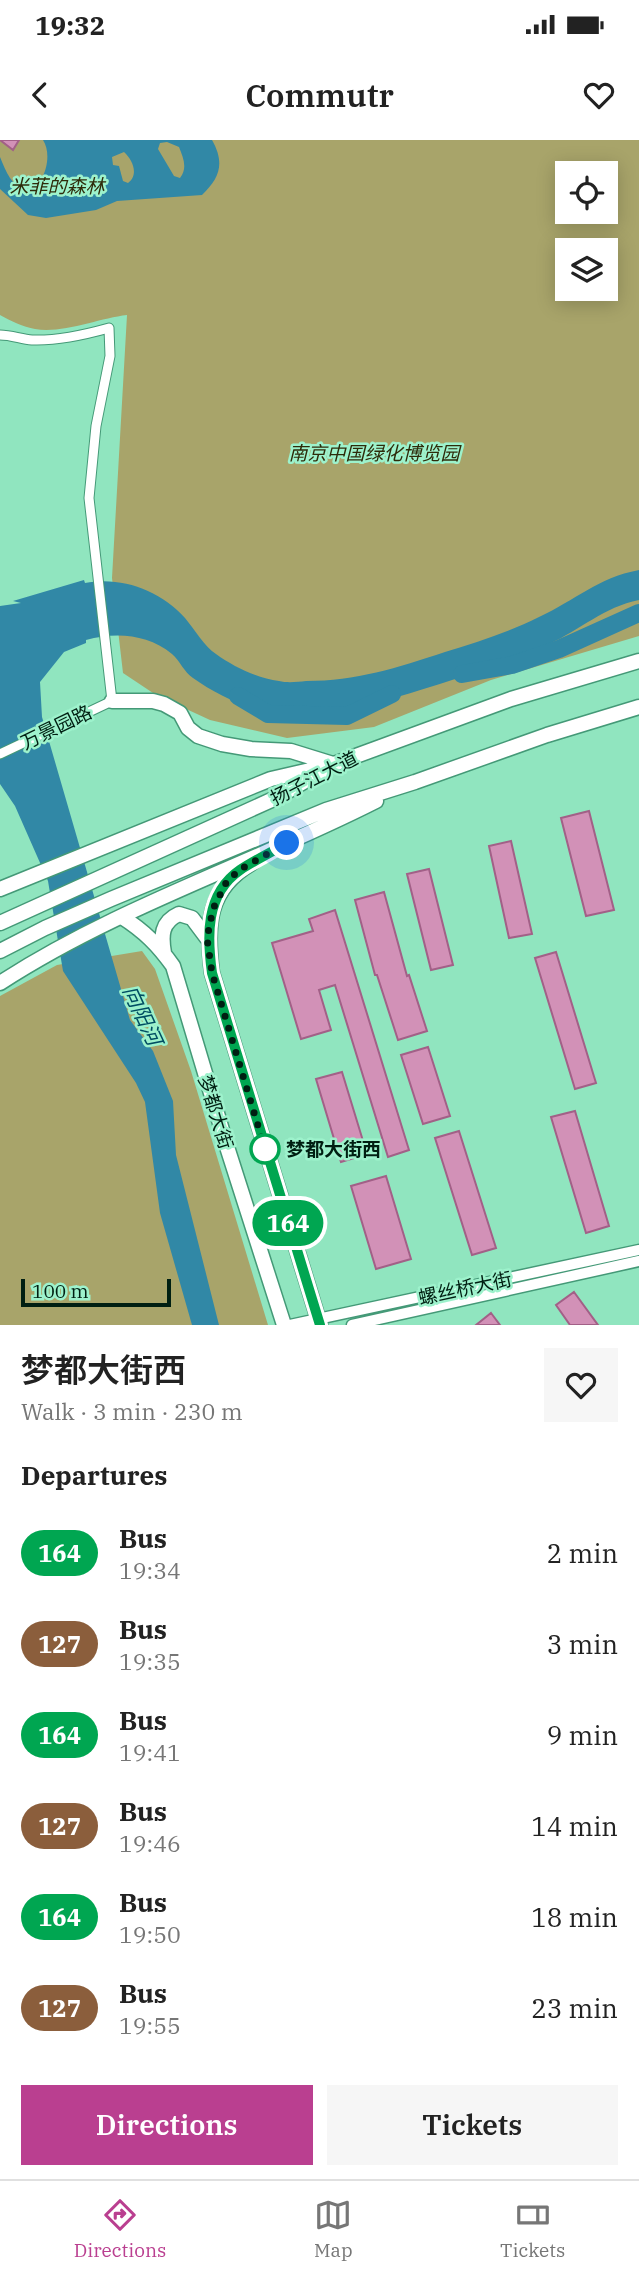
<!DOCTYPE html>
<meta charset="utf-8">
<style>
body{margin:0;font-family:"IBM Plex Serif","Noto Sans SC",serif;background:#f6f6f6;color:#222;height:100vh;display:flex;flex-direction:column;font-size:26px;white-space:nowrap}
*{box-sizing:border-box;margin:0}
p{font-size:23px;color:#767676}
.icon{flex:none;width:38px;height:38px;fill:none;stroke:currentColor;stroke-width:2;stroke-linecap:round;stroke-linejoin:round}
.map{position:relative;height:1185px;overflow:hidden}
.drawer{display:flex;flex-direction:column;background:#fff;flex:1}
.drawer>*{flex:none}
.badge{padding:0 14px;border-radius:23px;font-size:24px;line-height:46px}
.tools{position:absolute;left:555px;top:21px;display:grid;gap:14px}
.tools a{display:grid;place-items:center;width:63px;height:63px;border-radius:0px;background:#fff;box-shadow:0 4px 18px #0003;font-size:35px}
.scale{position:absolute;left:21px;bottom:18px;width:150px;box-sizing:border-box;padding-left:7px;border:4px solid #001f12;border-top:0;font-size:19px;line-height:24px;white-space:nowrap;color:#001f12;-webkit-text-stroke:5px #9df2cc;paint-order:stroke}
.you{position:absolute;width:35px;height:35px;margin:-18px;border:5px solid #fff;border-radius:50%;background:#1a73e8;box-shadow:0 0 0 10px #1a73e833}
.map>.badge{position:absolute;translate:-50% -50%;box-shadow:0 0 0 4px #fff}
h2{padding:0 21px;font-size:26px;line-height:63px}
.round{display:grid;place-items:center;flex:none;width:74px;height:74px;border-radius:0px;background:#f6f6f6}
.headline{display:flex;align-items:center;justify-content:space-between;height:119px;padding:0 21px}
h1{font-size:33px;font-weight:600;line-height:52px}
.button{display:flex;gap:14px;margin-top:auto;padding:14px 21px}
.button a{flex:1;height:80px;border-radius:0px;background:#ba3f90;color:#fff;font-size:28px;font-weight:600;line-height:80px;text-align:center}
.button a+a{background:#f6f6f6;color:#222}
ul{padding:0;list-style:none}
li{display:flex;align-items:center;gap:21px;height:91px;padding:0 21px}
li div{flex:1}
li b{display:block;font-size:26px}
li em{font-style:normal}
li .badge{min-width:77px;font-weight:700;text-align:center}
.status{display:flex;justify-content:space-between;align-items:center;height:49px;padding:0 35px;background:#fff;direction:ltr}
.status svg{height:19px;fill:currentColor}
header{display:flex;justify-content:space-between;align-items:center;height:91px;padding:0 21px;background:#fff;font-size:32px;font-weight:600}
.dock{display:flex;justify-content:space-around;align-items:center;height:98px;border-top:2px solid #e0e0e0;background:#fff;font-size:19px;color:#767676}
.dock a{display:grid;justify-items:center;gap:4px}
.dock .on{color:#ba3f90}
.map>svg:first-child{display:block}
</style>
<div class="status"><b>19:32</b><svg viewBox="0 0 49 12"><path d="M0 12V9h3v3zM5 12V6h3v6zM10 12V3h3v9zM15 12V0h3v12zM26 1h20v11H26zM47 4h2v5h-2z"/></svg></div>
<header><svg class="icon" aria-label="back" viewBox="0 0 24 24"><path d="M15 5l-7 7 7 7"/></svg>Commutr<svg class="icon" aria-label="heart" viewBox="0 0 24 24"><path d="M12 20l-8-8c-3-5 5-10 8-4 3-6 11-1 8 4z"/></svg></header>
<div class="map">
<svg width="639" height="1185" viewBox="0 0 639 1185">
<rect width="100%" height="100%" fill="#90e5bf"/>
<path fill="#a8a46a" fill-rule="evenodd" d="M 0,0 L 639,0 L 639,496 L 491,540 L 374,587 L 287,598 L 210,580 L 156,555 L 123,533 L 112,438 L 127,175 C 100,178 62,194 35,189 C 23,187 11,181 0,175 ZM 567,33 L 606,33 L 606,72 L 567,72 ZM 567,110 L 606,110 L 606,149 L 567,149 Z
M 142,811 L 155,829 L 191,931 L 268,1185 L 0,1185 L 0,856 L 57,825 Z"/>
<path fill="#3188a6" fill-rule="evenodd" d="M 43,0 L 212,0 C 225,23 220,38 202,55 L 117,61 L 96,70 L 46,78 L 28,75 L 0,49 L 0,17 C 3,24 6,32 10,38 C 35,71 57,21 43,0 ZM 167,2 L 179,7 C 183,17 188,28 180,38 L 174,36 L 158,9 L 160,3 ZM 124,12 C 133,20 139,35 128,43 L 123,41 L 119,26 L 113,25 L 112,17 Z
M 639,430 L 639,460 C 604,467 580,490 549,504 C 516,519 483,530 449,541 C 387,561 337,576 271,571 C 245,569 214,553 193,538 C 184,532 180,521 172,514 C 147,494 116,492 86,500 L 86,503 L 64,512 L 40,542 L 42,577 L 130,880 L 153,911 L 173,961 L 176,1015 L 219,1185 L 192,1185 L 160,1073 L 145,962 L 136,943 L 63,831 L 48,741 L 15,666 L 0,644 L 0,466 L 21,463 L 13,461 L 84,440 L 85,443 C 121,436 160,450 185,478 C 195,490 204,506 216,514 C 234,527 257,538 279,541 C 287,543 297,542 306,541 C 356,541 397,528 445,512 C 477,502 509,492 539,477 C 576,460 597,438 639,430 Z"/>
<g fill="none" stroke-linecap="round" stroke-linejoin="round">
<path stroke="#3188a6" stroke-width="18" d="M 462,534 L 512,525 L 559,509 L 639,473
M 238,556 L 268,574 L 347,576 L 392,554"/>
</g>
<path fill="#d291b7" stroke="#a26087" stroke-width="2" d="M 0,0 L 19,0 L 13,10 Z
M 589,671 L 614,770 L 586,776 L 561,678 Z
M 511,701 L 532,794 L 509,798 L 489,706 Z
M 429,729 L 453,825 L 431,830 L 407,734 Z
M 384,752 L 407,836 L 409,835 L 427,891 L 398,900 L 377,835 L 375,835 L 355,760 Z
M 335,770 L 409,1010 L 388,1017 L 335,845 L 319,850 L 331,890 L 301,899 L 272,803 L 313,791 L 309,779 Z
M 556,812 L 596,943 L 575,949 L 535,818 Z
M 428,907 L 450,976 L 423,984 L 401,915 Z
M 342,932 L 367,1014 L 341,1022 L 316,939 Z
M 575,971 L 609,1086 L 586,1093 L 551,977 Z
M 459,991 L 496,1108 L 472,1115 L 435,998 Z
M 386,1036 L 411,1119 L 376,1129 L 351,1046 Z
M 574,1152 L 598,1185 L 570,1185 L 556,1165 Z
M 491,1173 L 500,1185 L 476,1185 Z"/>
<g fill="none" stroke-linecap="round" stroke-linejoin="round">
<g stroke="#497" stroke-width="11">
<path id="minor" d="M 0,195 C 11,195 21,199 32,200 C 58,201 84,195 109,188 L 110,216 L 96,286 L 89,358 L 112,561 L 0,614"/>
</g>
<g stroke="#497" stroke-width="13">
<path id="tertiary" d="M 290,1185 L 639,1110
M 352,1185 L 639,1121"/>
</g>
<g stroke="#497" stroke-width="17">
<path id="primary" d="M 252,723 C 207,749 206,786 212,833 L 320,1185
M 122,777 C 144,791 158,805 173,826 L 228,1010 L 284,1185
M 164,813 C 161,796 161,782 179,774 L 192,778 L 207,798"/>
</g>
<g stroke="#497" stroke-width="17">
<path id="trunk" d="M 112,561 L 153,561 L 164,564 L 180,573 L 188,588 L 198,596 L 222,604 L 251,609 L 291,611 L 333,624
M 0,749 L 271,639 L 319,628
M 0,783 L 278,657 L 334,624 L 511,559 L 639,521
M 0,811 L 45,788 L 111,759 L 326,670 L 415,642 L 547,595 L 639,567
M 0,843 C 117,767 252,724 376,661"/>
</g>
<use href="#minor" stroke="#fff" stroke-width="9"/>
<use href="#tertiary" stroke="#fff" stroke-width="10"/>
<use href="#primary" stroke="#fff" stroke-width="14"/>
<use href="#trunk" stroke="#fff" stroke-width="14"/>
</g>
<g fill="none" stroke-linecap="round" stroke-linejoin="round">
<g stroke="#fff" stroke-width="16">
<path id="line" d="M 287,703 C 272,712 255,720 240,730 C 205,754 207,797 212,833 L 320,1185"/>
</g>
<use href="#line" stroke="#00a651" stroke-width="10"/>
<path stroke="#001f12" stroke-width="7" stroke-dasharray="0 12.6" d="M 265,1009 L 212,833 L 207,798 L 213,769 L 226,743 L 239,730 L 287,703"/>
</g>
<circle fill="#fff" stroke="#00a651" stroke-width="3.5" cx="265" cy="1009" r="14"/>
<g text-anchor="middle" dominant-baseline="central" stroke-width="5" stroke-linejoin="round" paint-order="stroke">
<g font-size="19" font-style="italic" fill="#2e2b0a" stroke="#9df2cc">
<text x="57" y="46">米菲的森林</text>
<text x="374" y="313">南京中国绿化博览园</text>
</g>
<g font-size="19" fill="#001f12" stroke="#9df2cc">
<text transform="translate(56 587) rotate(-26)">万景园路</text>
<text transform="translate(314 638) rotate(-27)">扬子江大道</text>
<text transform="translate(216 972) rotate(73)">梦都大街</text>
<text transform="translate(465 1148) rotate(-12)">螺丝桥大街</text>
</g>
<g font-size="19" font-weight="bold" fill="#001f12" stroke="#9df2cc" text-anchor="start">
<text x="286" y="1009">梦都大街西</text>
</g>
<g font-size="21" font-style="italic" fill="#004d62" stroke="#9df2cc">
<text transform="translate(143 875) rotate(65)">向阳河</text>
</g>
</g>
</svg>
<div class="tools">
<a><svg class="icon" aria-label="locate" viewBox="0 0 24 24"><circle cx="12" cy="12" r="6"/><path d="M12 2v4M12 18v4M2 12h4M18 12h4"/></svg></a>
<a><svg class="icon" aria-label="layers" viewBox="0 0 24 24"><path d="M12 4l9 5-9 5-9-5zM3 14l9 5 9-5"/></svg></a>
</div>
<div class="scale">100 m</div>
<div class="you" style="left:287px;top:703px"></div>
<b class="badge" style="left:288px;top:1083px;background:#00a651;color:#fff">164</b>
</div>
<section class="drawer">
<div class="headline"><div><h1>梦都大街西</h1><p>Walk · 3 min · 230 m</p></div><a class="round"><svg class="icon" aria-label="heart" viewBox="0 0 24 24"><path d="M12 20l-8-8c-3-5 5-10 8-4 3-6 11-1 8 4z"/></svg></a></div>
<h2>Departures</h2>
<ul>
<li><span class="badge" style="background:#00a651;color:#fff">164</span><div><b>Bus</b><p>19:34</p></div><em>2 min</em></li>
<li><span class="badge" style="background:#8b5e3c;color:#fff">127</span><div><b>Bus</b><p>19:35</p></div><em>3 min</em></li>
<li><span class="badge" style="background:#00a651;color:#fff">164</span><div><b>Bus</b><p>19:41</p></div><em>9 min</em></li>
<li><span class="badge" style="background:#8b5e3c;color:#fff">127</span><div><b>Bus</b><p>19:46</p></div><em>14 min</em></li>
<li><span class="badge" style="background:#00a651;color:#fff">164</span><div><b>Bus</b><p>19:50</p></div><em>18 min</em></li>
<li><span class="badge" style="background:#8b5e3c;color:#fff">127</span><div><b>Bus</b><p>19:55</p></div><em>23 min</em></li>
</ul>
<div class="button"><a>Directions</a><a>Tickets</a></div>
</section>
<nav class="dock">
<a class="on"><svg class="icon" aria-label="directions" viewBox="0 0 24 24"><path d="M12 3l9 9-9 9-9-9zM9 14v-3h6M13 9l2 2-2 2"/></svg>Directions</a>
<a><svg class="icon" aria-label="map" viewBox="0 0 24 24"><path d="M3 6l6-2 6 2 6-2v14l-6 2-6-2-6 2zM9 4v14M15 6v14"/></svg>Map</a>
<a><svg class="icon" aria-label="tickets" viewBox="0 0 24 24"><path d="M3 7h18v10H3zM15 7v10"/></svg>Tickets</a>
</nav>
